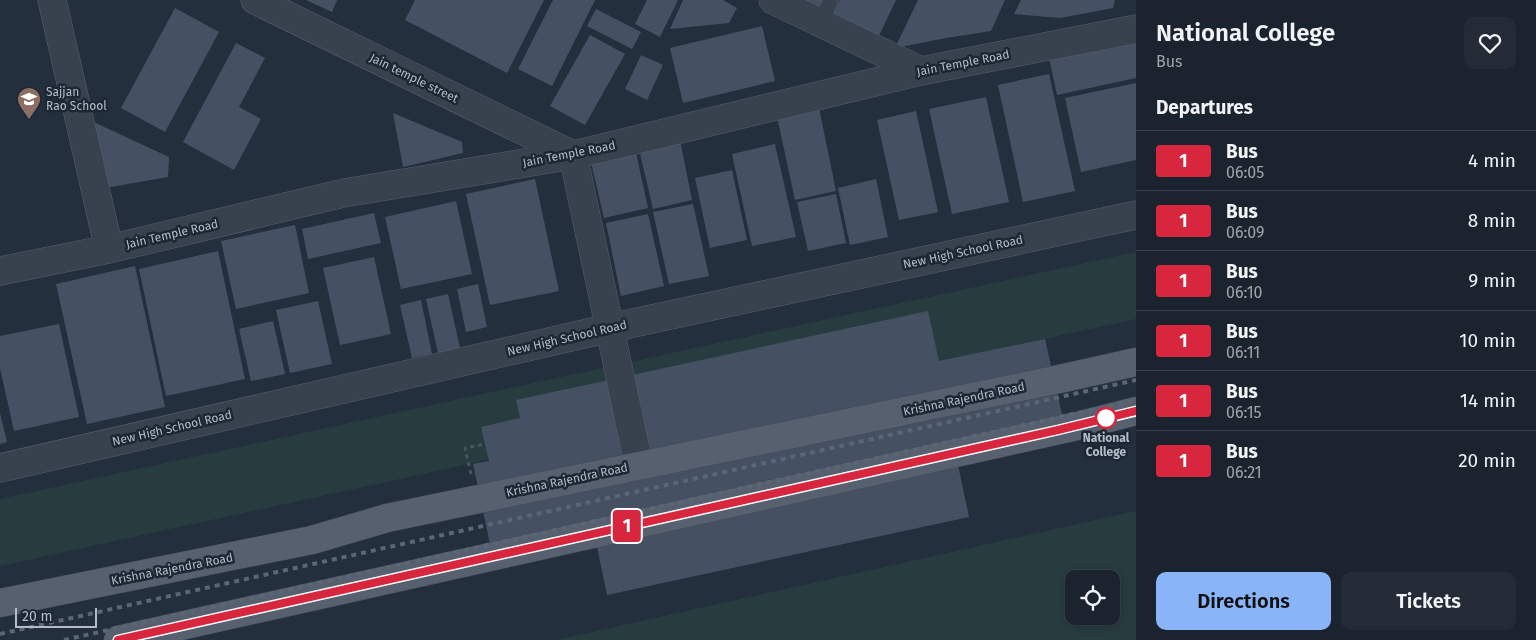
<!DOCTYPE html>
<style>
body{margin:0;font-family:"Fira Sans",sans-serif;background:#242b36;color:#f1f3f6;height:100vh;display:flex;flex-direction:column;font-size:19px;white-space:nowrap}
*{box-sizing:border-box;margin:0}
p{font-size:16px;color:#a0a4aa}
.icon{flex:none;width:28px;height:28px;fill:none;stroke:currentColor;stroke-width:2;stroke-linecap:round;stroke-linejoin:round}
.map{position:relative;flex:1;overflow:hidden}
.side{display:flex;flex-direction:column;background:#1b232e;width:400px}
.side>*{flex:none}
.badge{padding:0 10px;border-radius:4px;font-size:18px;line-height:32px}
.buttons{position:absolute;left:1065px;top:570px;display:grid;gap:10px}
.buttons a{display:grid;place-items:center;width:55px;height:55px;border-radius:10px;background:#1b232e;box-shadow:0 2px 8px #0003,0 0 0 1px #39404a;font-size:25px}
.scale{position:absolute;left:15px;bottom:12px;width:82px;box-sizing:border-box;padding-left:5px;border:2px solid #b4bcc9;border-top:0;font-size:14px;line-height:18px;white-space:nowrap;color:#b4bcc9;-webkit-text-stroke:4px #1d2633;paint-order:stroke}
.map>.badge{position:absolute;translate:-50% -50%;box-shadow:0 0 0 2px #fff}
h2{padding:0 20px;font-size:19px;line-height:45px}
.round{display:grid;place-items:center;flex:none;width:52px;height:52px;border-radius:10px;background:#242b36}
.headline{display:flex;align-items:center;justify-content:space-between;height:85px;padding:0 20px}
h1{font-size:24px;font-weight:600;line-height:38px}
.button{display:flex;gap:10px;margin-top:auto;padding:10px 20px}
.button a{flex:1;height:58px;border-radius:10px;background:#8ab4f8;color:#111;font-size:20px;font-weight:600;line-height:58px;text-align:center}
.button a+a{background:#242b36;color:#f1f3f6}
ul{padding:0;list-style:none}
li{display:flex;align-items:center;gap:15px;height:60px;padding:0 20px;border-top:1px solid #39404a}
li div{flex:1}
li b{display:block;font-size:19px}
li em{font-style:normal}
li .badge{min-width:55px;font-weight:700;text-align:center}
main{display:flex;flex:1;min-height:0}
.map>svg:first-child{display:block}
</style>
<main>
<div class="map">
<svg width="1136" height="640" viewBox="0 0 1136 640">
<rect width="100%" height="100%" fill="#242f3e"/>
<path fill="#263c3f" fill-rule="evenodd" d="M 1136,252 L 1136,319 L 0,566 L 0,499 Z
M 1136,511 L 1136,640 L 556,640 ZM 1074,579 L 1111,579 L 1111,616 L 1074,616 Z"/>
<path fill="#455162" d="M 306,0 L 337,0 L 332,12 Z
M 415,0 L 544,0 L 507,73 L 405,20 Z
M 553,0 L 595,0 L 552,86 L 518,69 Z
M 647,0 L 678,0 L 660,37 L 635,24 Z
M 683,0 L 723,0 L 737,8 L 729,23 L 670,29 Z
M 794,0 L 826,0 L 820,13 Z
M 840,0 L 896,0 L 877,40 L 831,18 Z
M 918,0 L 1005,0 L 991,31 L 946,38 L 895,48 Z
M 1021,0 L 1115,0 L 1113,8 L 1060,18 L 1014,14 Z
M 175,8 L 219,32 L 165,132 L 121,108 Z
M 596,9 L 641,32 L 632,49 L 587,26 Z
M 762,26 L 775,81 L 683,103 L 670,48 Z
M 1136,34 L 1136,78 L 1057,95 L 1048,53 Z
M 590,35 L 625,54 L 585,125 L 550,106 Z
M 236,43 L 265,58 L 239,107 L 261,119 L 234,170 L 183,142 Z
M 641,55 L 663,65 L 647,100 L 625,89 Z
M 1049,74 L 1075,191 L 1023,202 L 998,85 Z
M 1136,83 L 1136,160 L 1081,172 L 1065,98 Z
M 986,97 L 1009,202 L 952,214 L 929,109 Z
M 818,103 L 836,191 L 795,200 L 776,112 Z
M 916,111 L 938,212 L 899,220 L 877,120 Z
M 393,113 L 462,142 L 463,153 L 403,167 Z
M 87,119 L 169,157 L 168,177 L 99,189 Z
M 680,140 L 692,200 L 653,209 L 639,149 Z
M 775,144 L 796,237 L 752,246 L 732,154 Z
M 635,148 L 648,208 L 604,218 L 590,158 Z
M 732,170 L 747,240 L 710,248 L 695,178 Z
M 535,179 L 559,291 L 490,305 L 466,194 Z
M 876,179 L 888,237 L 850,245 L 838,188 Z
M 836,194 L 846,243 L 808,251 L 797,202 Z
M 456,201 L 472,274 L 401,289 L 385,217 Z
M 693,204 L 709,276 L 669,284 L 653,212 Z
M 374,213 L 381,243 L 308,259 L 302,229 Z
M 648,214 L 664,286 L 621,296 L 606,223 Z
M 295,225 L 309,293 L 236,309 L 221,241 Z
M 218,251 L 245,379 L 166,396 L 139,269 Z
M 374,257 L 391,334 L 340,345 L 323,268 Z
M 135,266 L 165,407 L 87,424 L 56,284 Z
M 478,284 L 487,327 L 466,332 L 457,289 Z
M 448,294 L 460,348 L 438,353 L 426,299 Z
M 421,300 L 432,354 L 412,358 L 400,305 Z
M 318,301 L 332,364 L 290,373 L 276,310 Z
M 928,311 L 939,361 L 1045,339 L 1067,436 L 957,460 L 969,517 L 607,595 L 596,542 L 494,563 L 473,464 L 489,461 L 481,427 L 520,418 L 516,400 Z
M 273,321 L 285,374 L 251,381 L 239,329 Z
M 59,324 L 79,417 L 14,431 L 0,368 L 0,336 Z
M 0,413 L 7,442 L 0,444 Z"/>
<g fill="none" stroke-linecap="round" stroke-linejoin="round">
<g stroke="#565f6c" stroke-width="16">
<path id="service" d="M 820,23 L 831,0"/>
</g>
<g stroke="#565f6c" stroke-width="29">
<path id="minor" d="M 52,0 L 109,249
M 255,0 L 573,155 L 639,466
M 773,0 L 921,71
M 0,271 L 109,249 L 344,193 L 573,155 L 921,71 L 1136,29
M 0,468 L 610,328 L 1136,215"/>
</g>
<g stroke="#414a57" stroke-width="29">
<path id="primary" d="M 0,603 L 312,540 L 387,518 L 1064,378 L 1136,362
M 118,640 L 1077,426 L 1136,411"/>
</g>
<path stroke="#44595c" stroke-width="3" stroke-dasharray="4 4" stroke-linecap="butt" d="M 471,474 L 465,448 L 485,444"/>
<use href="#service" stroke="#38414e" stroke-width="15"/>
<use href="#minor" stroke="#38414e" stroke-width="28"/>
<use href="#primary" stroke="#56606e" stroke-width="28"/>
<path stroke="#5a6575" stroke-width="4" stroke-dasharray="5 5" stroke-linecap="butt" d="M 0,634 L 1136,380
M 64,640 L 1136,400"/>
</g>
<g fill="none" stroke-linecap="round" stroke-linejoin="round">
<g stroke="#fff" stroke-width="11">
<path id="line" d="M 118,640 L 1058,430 L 1136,411"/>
</g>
<use href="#line" stroke="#d7263d" stroke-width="8"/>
</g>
<defs>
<g id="school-pin" transform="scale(1.25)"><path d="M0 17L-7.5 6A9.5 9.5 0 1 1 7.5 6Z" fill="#8d6e63" stroke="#1d2633"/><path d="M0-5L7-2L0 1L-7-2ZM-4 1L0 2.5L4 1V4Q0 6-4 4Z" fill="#fff"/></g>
</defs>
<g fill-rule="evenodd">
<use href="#school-pin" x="29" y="99"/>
</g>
<circle fill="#fff" stroke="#d7263d" stroke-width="2.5" cx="1106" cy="418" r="10"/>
<g text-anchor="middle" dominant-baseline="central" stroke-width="5" stroke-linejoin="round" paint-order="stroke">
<g font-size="12" fill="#b4bcc9" stroke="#1d2633">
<text transform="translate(963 63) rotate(-11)">Jain Temple Road</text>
<text transform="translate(414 78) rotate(26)">Jain temple street</text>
<text transform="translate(569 154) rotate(-11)">Jain Temple Road</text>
<text transform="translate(172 234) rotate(-13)">Jain Temple Road</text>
<text transform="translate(963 252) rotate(-12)">New High School Road</text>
<text transform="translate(567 338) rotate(-13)">New High School Road</text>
<text transform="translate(964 399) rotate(-12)">Krishna Rajendra Road</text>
<text transform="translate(172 428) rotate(-13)">New High School Road</text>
<text transform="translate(567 480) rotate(-12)">Krishna Rajendra Road</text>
<text transform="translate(172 569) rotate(-11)">Krishna Rajendra Road</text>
</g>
<g font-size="12" fill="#b4bcc9" stroke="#1d2633" text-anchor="start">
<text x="46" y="92">Sajjan<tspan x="46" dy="14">Rao School</tspan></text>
</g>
<g font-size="12" font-weight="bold" fill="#b4bcc9" stroke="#1d2633">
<text x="1106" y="438">National<tspan x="1106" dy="14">College</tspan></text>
</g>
</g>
</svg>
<div class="buttons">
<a><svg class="icon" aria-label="locate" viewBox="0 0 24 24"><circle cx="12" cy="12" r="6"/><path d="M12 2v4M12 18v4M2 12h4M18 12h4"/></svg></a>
</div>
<div class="scale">20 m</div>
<b class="badge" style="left:627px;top:526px;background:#d7263d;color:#fff">1</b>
</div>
<section class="side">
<div class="headline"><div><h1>National College</h1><p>Bus</p></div><a class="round"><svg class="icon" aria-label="heart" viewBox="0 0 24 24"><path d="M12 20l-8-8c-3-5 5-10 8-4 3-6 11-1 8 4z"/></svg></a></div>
<h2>Departures</h2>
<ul>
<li><span class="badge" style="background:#d7263d;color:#fff">1</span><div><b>Bus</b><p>06:05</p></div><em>4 min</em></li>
<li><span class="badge" style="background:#d7263d;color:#fff">1</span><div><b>Bus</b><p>06:09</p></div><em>8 min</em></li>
<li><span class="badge" style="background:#d7263d;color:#fff">1</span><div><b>Bus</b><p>06:10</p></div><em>9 min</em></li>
<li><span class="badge" style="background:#d7263d;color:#fff">1</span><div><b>Bus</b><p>06:11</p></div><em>10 min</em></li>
<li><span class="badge" style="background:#d7263d;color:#fff">1</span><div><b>Bus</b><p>06:15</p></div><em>14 min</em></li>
<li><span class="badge" style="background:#d7263d;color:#fff">1</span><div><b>Bus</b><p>06:21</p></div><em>20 min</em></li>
</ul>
<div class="button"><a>Directions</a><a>Tickets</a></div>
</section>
</main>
